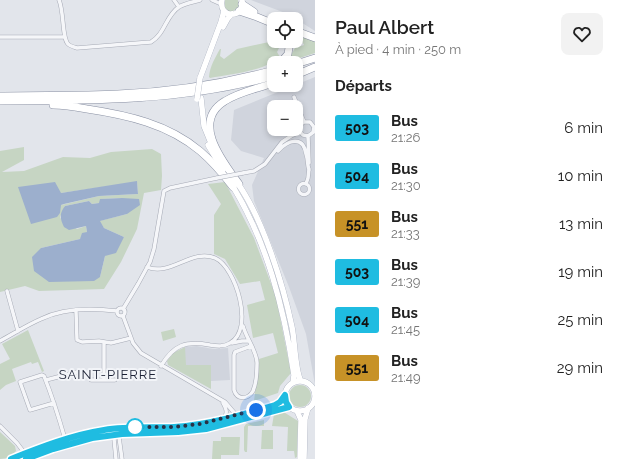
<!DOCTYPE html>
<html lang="fr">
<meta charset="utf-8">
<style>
body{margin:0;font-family:Raleway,sans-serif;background:#f2f2f2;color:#222;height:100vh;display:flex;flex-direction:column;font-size:15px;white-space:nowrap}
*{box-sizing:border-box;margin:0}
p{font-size:13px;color:#767676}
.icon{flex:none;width:22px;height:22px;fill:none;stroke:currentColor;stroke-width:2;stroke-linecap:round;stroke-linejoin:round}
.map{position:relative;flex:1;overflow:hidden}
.panel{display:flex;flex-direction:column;background:#fff;width:308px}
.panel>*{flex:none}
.badge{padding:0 8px;border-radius:3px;font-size:14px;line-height:26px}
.controls{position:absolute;left:267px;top:12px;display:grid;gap:8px}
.controls a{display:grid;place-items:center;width:36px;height:36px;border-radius:8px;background:#fff;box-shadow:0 2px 6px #0003;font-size:20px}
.you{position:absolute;width:20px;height:20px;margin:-10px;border:3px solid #fff;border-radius:50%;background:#1a73e8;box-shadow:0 0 0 6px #1a73e833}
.map>.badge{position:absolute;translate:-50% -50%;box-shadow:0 0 0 2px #fff}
h2{padding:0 20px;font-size:15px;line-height:36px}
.round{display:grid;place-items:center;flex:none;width:42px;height:42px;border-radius:8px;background:#f2f2f2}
.headline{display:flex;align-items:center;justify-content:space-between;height:68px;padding:0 20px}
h1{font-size:19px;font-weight:600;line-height:30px}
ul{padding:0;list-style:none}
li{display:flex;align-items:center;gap:12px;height:48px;padding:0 20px}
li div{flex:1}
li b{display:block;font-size:15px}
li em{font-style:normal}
li .badge{min-width:44px;font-weight:700;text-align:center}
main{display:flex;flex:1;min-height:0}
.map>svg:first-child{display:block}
</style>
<main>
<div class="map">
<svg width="315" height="459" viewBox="0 0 315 459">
<rect width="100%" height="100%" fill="#e2e5eb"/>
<path fill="#d0d4dd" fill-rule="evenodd" d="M 251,0 L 315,0 L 315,31 L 288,14 Z
M 315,77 L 315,385 L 306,334 L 289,287 L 254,201 L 252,185 L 264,158 L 241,151 L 231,140 L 234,110 ZM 274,107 L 296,107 L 296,129 L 274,129 Z
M 197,346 L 213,349 L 228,348 L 230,380 L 211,381 L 211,365 L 185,365 L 185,347 Z"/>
<path fill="#c6d5c3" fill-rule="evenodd" d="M 224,0 L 238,0 L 239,7 L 233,11 L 228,11 L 225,9 Z
M 296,33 L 315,41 L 315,53 L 287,62 L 295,48 L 304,45 L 303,43 L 299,41 L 293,42 L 293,41 L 296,41 Z
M 274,39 L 274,41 L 279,41 L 280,46 L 277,52 L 280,57 C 265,71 231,74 210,78 L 209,77 C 210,66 215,58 220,49 L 221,49 L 220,56 L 224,59 L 237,49 L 269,42 Z
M 24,147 L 24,160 L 2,172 L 24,171 L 63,157 L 90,158 L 111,152 L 152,149 L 161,154 L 162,176 L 161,190 L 144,193 L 137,229 L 121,262 L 104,289 L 39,291 L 25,286 L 0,292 L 0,151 ZM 137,182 L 138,194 L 99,196 L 61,205 L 61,193 ZM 122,198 L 127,214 L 99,221 L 104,228 L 124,237 L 105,256 L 100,277 L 41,248 L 80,239 L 87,232 L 86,226 L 77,229 L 61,219 L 60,217 L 65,206 L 89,201 L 92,204 L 100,203 L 101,199 Z
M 225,182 L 254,238 L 276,297 L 291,373 L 280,386 L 278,393 L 254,401 L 259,359 L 278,353 L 273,333 L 253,338 L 247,305 L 265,300 L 260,281 L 240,284 L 225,259 L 214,254 L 214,215 L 221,204 L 208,184 Z
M 174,329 L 176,337 L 163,341 L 161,332 Z
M 28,330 L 44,371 L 42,372 L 38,362 L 32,364 L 31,362 L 12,369 L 16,381 L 6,385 L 0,390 L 0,364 L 10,359 L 2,344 Z
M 185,347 L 186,365 L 211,365 L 211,389 L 168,365 L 167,361 L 173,353 Z
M289 396a11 11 0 1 1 22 0a11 11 0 1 1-22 0Z
M 282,403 L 284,406 L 223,424 L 185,430 L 121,432 L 182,428 Z
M 282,411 L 298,421 L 297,457 L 295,458 L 294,451 L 287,451 L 288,427 L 272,426 L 274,414 Z
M 264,420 L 264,426 L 248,426 L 247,452 L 245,452 L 244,450 L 244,427 L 246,424 Z
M 262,430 L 273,430 L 273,449 L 261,449 Z
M 0,432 L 15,446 L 16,451 C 12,456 7,459 0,459 Z
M 221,437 L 240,437 L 239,455 L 221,455 L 221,459 L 212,459 L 213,441 L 221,441 Z"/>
<path fill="#9cafcd" d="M 137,181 L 138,194 L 99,196 L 64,204 L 61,205 L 60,213 L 57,217 L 31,224 L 18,187 L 55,182 L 61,193 Z
M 122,198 L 139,199 L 140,205 L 127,214 L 100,221 L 104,228 L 124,237 L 116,253 L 105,256 L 100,277 L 94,281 L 49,282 L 34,271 L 32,257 L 41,248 L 80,239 L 82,233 L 87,232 L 86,226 L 69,230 L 64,227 C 60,218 59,214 65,206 L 89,201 L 92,204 L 99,203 L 100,199 Z"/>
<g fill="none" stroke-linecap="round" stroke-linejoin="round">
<g stroke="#a7abb6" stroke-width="4.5">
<path id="street" d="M 59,0 C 64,11 62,38 68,44 C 70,46 74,47 77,48 L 151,42 C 165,34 166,15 179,7 C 185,3 194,2 200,0
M 174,0 L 179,7
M 212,0 L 221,4
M 0,37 L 65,37
M 294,97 L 304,122
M 313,132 L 314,127 L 310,122 L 304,122 L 299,126 L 300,132 L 303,135 L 308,136 L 315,131
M 308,136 L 309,163
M 278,151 C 287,141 303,134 306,154 C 308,159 307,164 309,170
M 243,173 L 254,171 L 265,164 L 282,142 L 291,136 L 300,132
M298.5 189a5.5 5.5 0 1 1 11 0a5.5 5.5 0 1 1-11 0Z
M 306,184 L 308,178 L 309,169
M 147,267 C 170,277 192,248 215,258 C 236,267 255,330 230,343 C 224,347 217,346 210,345 C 186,341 174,344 161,366
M 7,291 L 18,331
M117 312a4 4 0 1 1 8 0a4 4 0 1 1-8 0Z
M 123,309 L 138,284 L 150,262 L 154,249 L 164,191 L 170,188 L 217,178
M 76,311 L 77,340 L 82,342 L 99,341 L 111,343 L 131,338
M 123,316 L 133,343 L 141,353 L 225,402 L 237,416
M 243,326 C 246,338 258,353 257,364 C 257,372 256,384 253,391 C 248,400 237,400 234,390 L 234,355 L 235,352 L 251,346
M 0,341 C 13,334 27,325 41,319 C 63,308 93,308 117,311
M 104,343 L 104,380
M 232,343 L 242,341 L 248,341
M 46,380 L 77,372
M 91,380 L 115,380
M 54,403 L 30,410 L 20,382 L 42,375 L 44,376 C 52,396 59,418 65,439
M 222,420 C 228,414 227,410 223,403
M 0,426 L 17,443 L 26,455
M 112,429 L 119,437 L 122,459
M 116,459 L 114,439 L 121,428"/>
</g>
<g stroke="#a7abb6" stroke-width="6">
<path id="secondary" d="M 11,459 C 41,447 72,435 104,430 C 127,426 150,428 174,427 C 208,425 242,415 275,405 L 280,402 L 285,395
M 26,459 L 66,445 L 92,438 L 122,434 L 178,433 L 206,429 L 289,407"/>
</g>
<g stroke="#a1a8b8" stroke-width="6">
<path id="primary" d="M 222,0 C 218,19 245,19 242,0
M 223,27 L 228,18 L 232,14
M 200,78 L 221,22 L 224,11
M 201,98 L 204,126 L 213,148
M 208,145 L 223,170
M 236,181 C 262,216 283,284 292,327 C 295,341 295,371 301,381
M 232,185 C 267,242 284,308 294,375 L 293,383
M285 396a15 15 0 1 1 30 0a15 15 0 1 1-30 0Z
M 297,411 L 301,420 L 300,459
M 304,459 L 305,419 L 308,408"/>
</g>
<g stroke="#8990a3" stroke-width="8">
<path id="highway" d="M 242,4 L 254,12
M 239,11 L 257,17 L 274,24
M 296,31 L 315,38
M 280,63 L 288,54 L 290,41
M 296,64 L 315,58
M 296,75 L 315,67
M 0,96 C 39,95 79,96 118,94 C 171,92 223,84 274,70
M 0,101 C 92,101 184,101 274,76
M 53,105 C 65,105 76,107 87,109 C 127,115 168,124 200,151 C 213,162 223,174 233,187
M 239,184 C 224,163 190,122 225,101 C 239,92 258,88 274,83"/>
</g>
<use href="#street" stroke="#f5f6f9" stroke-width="3.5"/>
<use href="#secondary" stroke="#fff" stroke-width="5"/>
<use href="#primary" stroke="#fff" stroke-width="5.5"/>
<use href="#highway" stroke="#fff" stroke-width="7"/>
<g stroke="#a7abb6" stroke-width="4.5" stroke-linecap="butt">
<path id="street-bridge" d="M 217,178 L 243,173"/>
</g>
<g stroke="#a1a8b8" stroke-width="6" stroke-linecap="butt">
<path id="primary-bridge" d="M 197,99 L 200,78"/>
</g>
<use href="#street-bridge" stroke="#f5f6f9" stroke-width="3.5"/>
<use href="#primary-bridge" stroke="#fff" stroke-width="5.5"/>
</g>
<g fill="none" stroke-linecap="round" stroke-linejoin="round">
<g stroke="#fff" stroke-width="9">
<path id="line" d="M 11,459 C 41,447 72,435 104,430 C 127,426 150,428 174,427 C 208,425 242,415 275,405 L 280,402 L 285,395 L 286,402 L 289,407 L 206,429 L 178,432 L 122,434 L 92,438 L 53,449 L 26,459"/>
</g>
<use href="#line" stroke="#1fbce1" stroke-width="6"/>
<path stroke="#293044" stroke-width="4" stroke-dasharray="0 7.2" d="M 135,427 L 174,427 L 200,424 L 256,410"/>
</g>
<circle fill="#fff" stroke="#1fbce1" stroke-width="2" cx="135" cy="427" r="8"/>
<g text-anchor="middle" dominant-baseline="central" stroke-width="4" stroke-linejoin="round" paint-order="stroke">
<g font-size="13" letter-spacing="1" fill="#1b2135" stroke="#f2f4f8">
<text x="108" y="374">SAINT-PIERRE</text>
</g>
</g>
</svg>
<div class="controls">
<a><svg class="icon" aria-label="locate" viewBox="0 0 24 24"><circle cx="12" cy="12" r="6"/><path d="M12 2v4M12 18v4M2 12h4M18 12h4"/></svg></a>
<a>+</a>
<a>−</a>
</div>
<div class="you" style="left:256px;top:410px"></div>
</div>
<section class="panel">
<div class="headline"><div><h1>Paul Albert</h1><p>À pied · 4 min · 250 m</p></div><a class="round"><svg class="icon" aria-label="heart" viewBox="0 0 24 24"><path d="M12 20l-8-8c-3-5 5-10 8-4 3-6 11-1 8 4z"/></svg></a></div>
<h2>Départs</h2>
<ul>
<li><span class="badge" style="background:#1fbce1;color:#111">503</span><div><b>Bus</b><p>21:26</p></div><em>6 min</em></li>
<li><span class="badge" style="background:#1fbce1;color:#111">504</span><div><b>Bus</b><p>21:30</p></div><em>10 min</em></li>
<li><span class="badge" style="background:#c79227;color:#111">551</span><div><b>Bus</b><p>21:33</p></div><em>13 min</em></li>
<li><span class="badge" style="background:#1fbce1;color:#111">503</span><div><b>Bus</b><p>21:39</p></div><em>19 min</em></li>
<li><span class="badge" style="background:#1fbce1;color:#111">504</span><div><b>Bus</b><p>21:45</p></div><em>25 min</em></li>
<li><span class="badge" style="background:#c79227;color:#111">551</span><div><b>Bus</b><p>21:49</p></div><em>29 min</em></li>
</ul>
</section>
</main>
